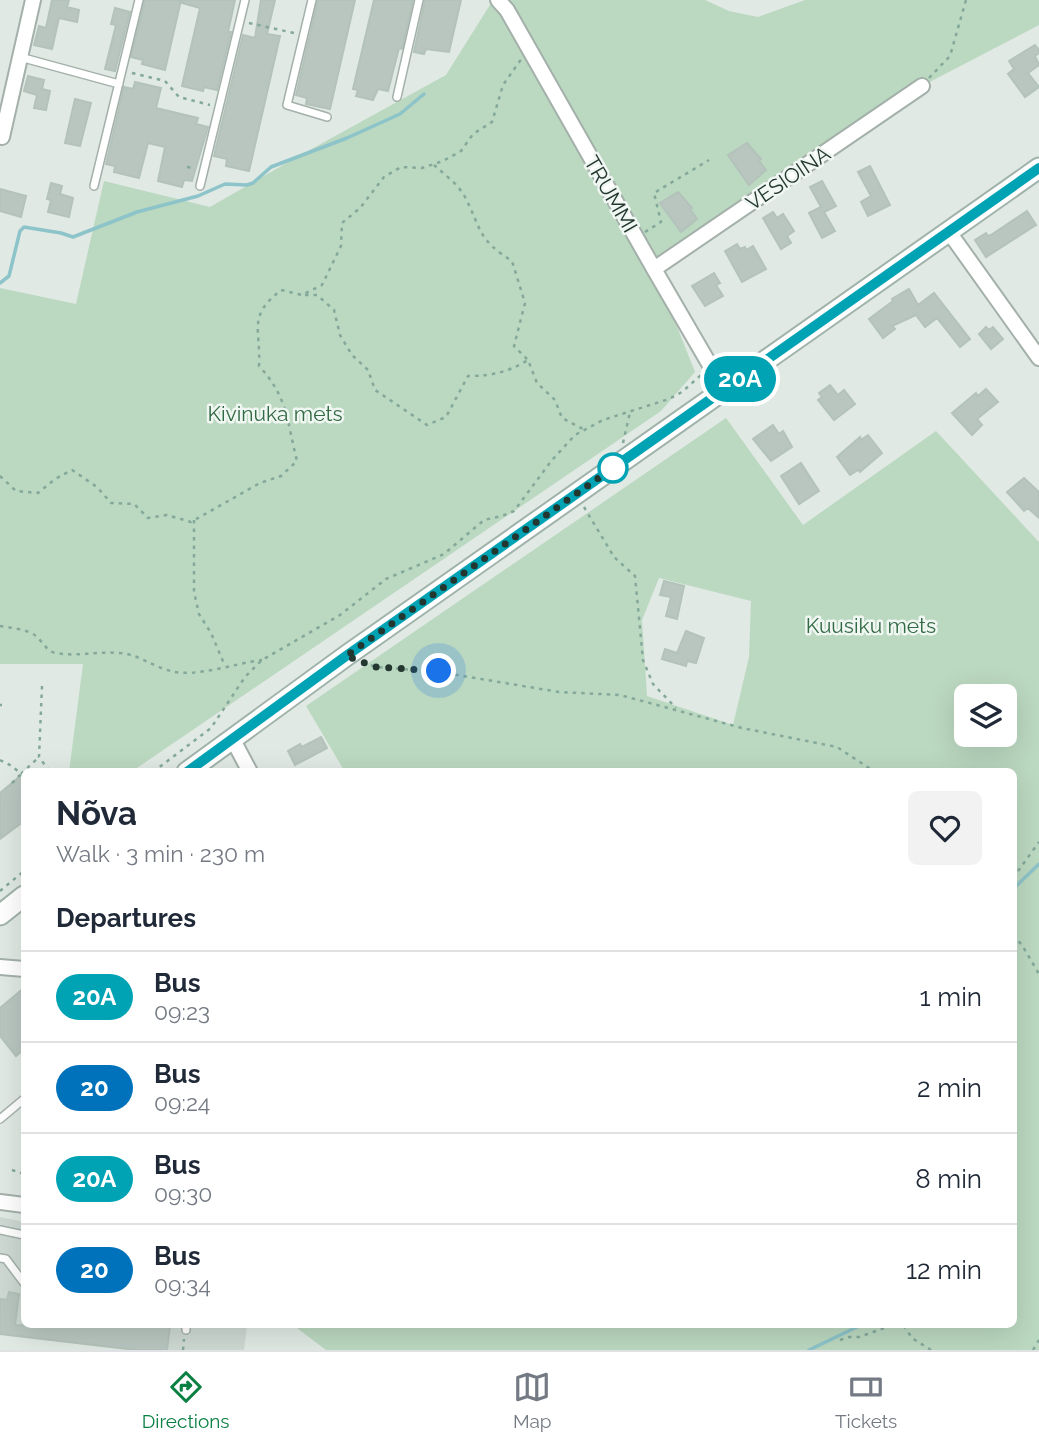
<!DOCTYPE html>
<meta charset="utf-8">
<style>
body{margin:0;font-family:Raleway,sans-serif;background:#f2f2f3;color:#1f2937;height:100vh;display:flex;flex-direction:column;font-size:26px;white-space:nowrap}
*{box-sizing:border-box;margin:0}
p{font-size:23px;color:#747a83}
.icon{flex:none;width:38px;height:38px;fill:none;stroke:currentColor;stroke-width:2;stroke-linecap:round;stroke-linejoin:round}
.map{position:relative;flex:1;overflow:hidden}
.sheet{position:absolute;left:21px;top:768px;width:996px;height:560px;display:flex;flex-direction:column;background:#fff;border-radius:10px;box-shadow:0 7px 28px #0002}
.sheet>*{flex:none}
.badge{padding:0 14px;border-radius:23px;font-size:24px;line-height:46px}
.controls{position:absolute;left:954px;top:684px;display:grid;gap:14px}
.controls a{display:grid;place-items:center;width:63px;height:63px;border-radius:10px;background:#fff;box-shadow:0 7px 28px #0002;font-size:35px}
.you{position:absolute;width:35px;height:35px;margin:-18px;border:5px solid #fff;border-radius:50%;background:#1a73e8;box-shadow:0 0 0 10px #1a73e833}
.map>.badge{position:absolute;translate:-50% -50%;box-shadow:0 0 0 4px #fff}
h2{padding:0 35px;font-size:26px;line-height:63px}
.round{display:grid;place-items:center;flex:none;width:74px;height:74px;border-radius:10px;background:#f2f2f3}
.headline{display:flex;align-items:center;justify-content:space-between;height:119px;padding:0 35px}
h1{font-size:33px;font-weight:700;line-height:52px}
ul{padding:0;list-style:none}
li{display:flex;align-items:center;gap:21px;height:91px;padding:0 35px;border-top:2px solid #e0e1e3}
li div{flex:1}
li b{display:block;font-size:26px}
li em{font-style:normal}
li .badge{min-width:77px;font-weight:700;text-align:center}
.menu{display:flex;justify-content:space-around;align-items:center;height:98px;border-top:2px solid #e0e1e3;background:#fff;font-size:19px;color:#747a83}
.menu a{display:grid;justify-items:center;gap:4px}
.menu .active{color:#0b8043}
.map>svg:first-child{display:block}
</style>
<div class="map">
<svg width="1039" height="1350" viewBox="0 0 1039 1350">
<rect width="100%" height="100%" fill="#e0e9e4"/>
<path fill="#ced9d3" d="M 0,1217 L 24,1222 L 24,1325 L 247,1325 L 244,1350 L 136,1350 L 0,1334 Z"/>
<path fill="#bbd8c0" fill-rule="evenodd" d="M 493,0 L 705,0 L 729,11 L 758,17 L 805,0 L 1039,0 L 1039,25 L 922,86 L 654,269 L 695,372 L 661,411 L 131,772 L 69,772 L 83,664 L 0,664 L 0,288 L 76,304 L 104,181 L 210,207 L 297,157 L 446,75 Z
M 726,418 L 803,525 L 936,431 L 1039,542 L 1039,1350 L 326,1350 L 293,1325 L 1013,1325 L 1013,772 L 345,772 L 306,706 ZM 659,578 L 751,601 L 749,657 L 733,725 L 647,696 L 642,620 ZM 966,696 L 1004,696 L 1004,735 L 966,735 Z"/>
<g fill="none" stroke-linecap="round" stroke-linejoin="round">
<path stroke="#8dc4c9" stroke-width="3.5" d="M 0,283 L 9,276 L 20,231 L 24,227 L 61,233 L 73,237 L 137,212 L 198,196 L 225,184 L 247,185 L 253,183 L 271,167 L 347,138 L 400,114 L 424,94
M 1013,889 L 1039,864
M 809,1350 L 861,1325"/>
</g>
<path fill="#b9c6c0" stroke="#b3c2ba" stroke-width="2" d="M 52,0 L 69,0 L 67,7 L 79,10 L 77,22 L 59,18 L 52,49 L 34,45 L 39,26 L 46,28 Z
M 145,0 L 181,0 L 165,70 L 142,64 L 143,60 L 131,57 Z
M 182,0 L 235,0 L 228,32 L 231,32 L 217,90 L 204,87 L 203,91 L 182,86 L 200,8 L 182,3 Z
M 261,0 L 275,0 L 267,34 L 280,36 L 249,171 L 226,166 L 227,159 L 214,156 L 243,35 L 255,38 Z
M 318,0 L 355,0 L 330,109 L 306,104 L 307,98 L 296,95 Z
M 374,0 L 413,0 L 402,49 L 399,48 L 388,91 L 378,89 L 373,100 L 356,96 L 358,90 L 353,89 Z
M 425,0 L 461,0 L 449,52 L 426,49 L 424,54 L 414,52 Z
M 115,8 L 130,12 L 115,71 L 105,69 L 116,25 L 111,24 Z
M 1035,45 L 1039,50 L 1039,53 L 1035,56 L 1039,65 L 1028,73 L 1039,87 L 1025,97 L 1008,74 L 1014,69 L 1009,61 Z
M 28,76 L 44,80 L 42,89 L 50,91 L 46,110 L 34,108 L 37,95 L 24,91 Z
M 135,82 L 161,88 L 156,108 L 198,118 L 196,124 L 208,127 L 192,181 L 184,180 L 182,187 L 158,181 L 165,147 L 148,143 L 139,178 L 114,172 L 115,166 L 106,164 L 124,87 L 133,89 Z
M 75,99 L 91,103 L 80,146 L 65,143 Z
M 747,143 L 761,159 L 759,161 L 766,170 L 749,185 L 728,155 Z
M 870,166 L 890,205 L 868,216 L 861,202 L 871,196 L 858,172 Z
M 822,181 L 836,206 L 824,212 L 835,231 L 822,238 L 809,213 L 821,207 L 810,187 Z
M 51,183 L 62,186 L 60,194 L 73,198 L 69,217 L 48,212 L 51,200 L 47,199 Z
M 0,189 L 26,196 L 21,217 L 0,211 Z
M 678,192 L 692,208 L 690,209 L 697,219 L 681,232 L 660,203 Z
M 1027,211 L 1036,225 L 986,257 L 975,240 L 986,233 L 988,236 L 991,235 Z
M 773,212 L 777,218 L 783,214 L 794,231 L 787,236 L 791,243 L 781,249 L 763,218 Z
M 737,244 L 740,249 L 745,247 L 746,250 L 753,246 L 766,269 L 742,282 L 725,251 Z
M 714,273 L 720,283 L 716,285 L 723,296 L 705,306 L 692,286 Z
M 909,289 L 918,305 L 934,293 L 970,339 L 960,347 L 937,318 L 925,327 L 916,315 L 892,326 L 895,329 L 883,338 L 869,319 L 893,301 L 892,299 Z
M 986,327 L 989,330 L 993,327 L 1003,339 L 991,349 L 979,334 Z
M 830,385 L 838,395 L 844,390 L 855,404 L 834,420 L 818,400 L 822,397 L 819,393 Z
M 986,389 L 998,402 L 977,419 L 982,425 L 972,435 L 952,413 L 976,393 L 978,396 Z
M 773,425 L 779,434 L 783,431 L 792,447 L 771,461 L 753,439 Z
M 868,435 L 882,453 L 860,472 L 858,470 L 850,475 L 837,457 L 860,437 L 861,440 Z
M 801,463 L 819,491 L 799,504 L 781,476 Z
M 1024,478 L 1039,492 L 1039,518 L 1028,508 L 1024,511 L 1007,492 Z
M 664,581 L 684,586 L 677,619 L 666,616 L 671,597 L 660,595 Z
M 686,631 L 704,638 L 696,663 L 687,661 L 686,666 L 662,659 L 665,649 L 677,653 Z
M 321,737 L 327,748 L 295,765 L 288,751 L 300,744 L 302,747 Z
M 24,773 L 24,821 L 0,839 L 0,793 Z
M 24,988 L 24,1049 L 16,1056 L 0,1036 L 0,1008 Z
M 9,1292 L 19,1294 L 15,1325 L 170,1326 L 167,1350 L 136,1350 L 0,1334 L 0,1299 L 7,1300 Z"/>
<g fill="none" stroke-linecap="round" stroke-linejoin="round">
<g stroke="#a4b0aa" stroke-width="10">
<path id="lane" d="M 312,0 L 287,105 L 327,117
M 20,57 L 119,84
M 397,97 L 419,0
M 94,186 L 139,0
M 200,186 L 245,0
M 0,1119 L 24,1099
M 0,1230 L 24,1235
M 0,1258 L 6,1259 L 24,1283
M 186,1330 L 186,1325"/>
</g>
<g stroke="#a4b0aa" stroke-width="18">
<path id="street" d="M 498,0 L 507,10 L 654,269 L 711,367 L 727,388
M 2,137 L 33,0
M 949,232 L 1039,358
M 654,269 L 922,86
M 232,738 L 250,772
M 0,967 L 24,969
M 0,1202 L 24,1205"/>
</g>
<g stroke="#a0b3ab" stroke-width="23">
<path id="secondary" d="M 187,772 L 346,656 L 1039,168
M 0,915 L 24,896"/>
</g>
<path stroke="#84a99a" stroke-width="2.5" stroke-dasharray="3.5 5" stroke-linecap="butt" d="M 249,23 L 294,33
M 132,73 L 165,81 L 179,97 L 210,105
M 929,78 L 950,56 L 966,0
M 434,165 C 445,175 459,185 465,197 C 482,230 477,239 512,261 L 525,303 L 514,346 L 528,360
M 187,167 L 194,168
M 645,232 L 661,222 L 654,193 L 709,160
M 305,295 L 317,295 L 334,310 L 340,335 L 352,355 L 368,370 L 375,390 L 427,425 L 446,417 L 468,376 C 492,376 508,372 528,360 L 537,383 L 555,400 L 562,418 L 583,429
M 623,443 L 630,412
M 0,476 L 16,491 L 38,493 L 55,479 L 72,470 L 97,487 L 111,503 L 134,504 L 148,518 L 167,515 L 191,522 L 260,483 L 281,476 L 297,461 C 287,422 288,397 259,366 C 261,328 247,317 281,290 L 302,295 L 322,285 L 341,246 L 342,223 L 360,208 L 384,177 L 401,167 L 422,168 L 443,161 L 461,151 L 473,134 L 492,122 L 503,85 L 522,58
M 584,507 L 614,557 L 635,576 L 643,660 L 653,684 L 676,708
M 194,520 L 194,592 L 199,614 L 211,633 L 225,666
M 0,626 C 11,628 27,629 36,636 C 43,642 47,652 56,653 C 78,657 98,651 120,653 C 138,654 153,667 171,671 C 195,678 236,663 262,660
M 363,662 L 376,667 L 439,672 L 559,692 L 620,695 L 742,728 L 837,747 L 875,772
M 42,686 L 39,757 L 50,772
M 0,705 L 2,705
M 0,760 L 12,766 L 21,774 L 39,757
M 153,772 L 211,728 L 245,677 L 262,660 L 340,615 L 386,579 L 444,554 L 484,520 L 502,516 L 514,511 L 552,460 L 575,435 L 603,420 L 669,399 L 682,392 L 701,375
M 12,783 L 21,774
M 1013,878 L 1039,842
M 0,891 L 24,871
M 1013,935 L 1022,945 L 1039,974
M 12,1170 L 24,1174
M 895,1325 L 904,1326 L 912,1338 L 931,1350
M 840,1340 L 849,1337 L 859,1337 L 893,1325
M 183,1350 L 184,1339
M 1033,1350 L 1039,1340"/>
<use href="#lane" stroke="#fff" stroke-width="7"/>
<use href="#street" stroke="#fff" stroke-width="14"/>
<use href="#secondary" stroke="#fff" stroke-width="19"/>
</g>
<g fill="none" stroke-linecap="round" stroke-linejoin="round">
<g stroke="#fff" stroke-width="16">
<path id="line" d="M 187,772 L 346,656 L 1039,168"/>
</g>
<use href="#line" stroke="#00a3b4" stroke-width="10"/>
<path stroke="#233730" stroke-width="7" stroke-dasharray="0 12.6" d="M 439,671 L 376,667 L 346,656 L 613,468"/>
</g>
<circle fill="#fff" stroke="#00a3b4" stroke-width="3.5" cx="613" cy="468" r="14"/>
<g text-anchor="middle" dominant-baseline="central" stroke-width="5" stroke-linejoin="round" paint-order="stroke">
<g font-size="21" fill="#233730" stroke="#f0f6f2">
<text transform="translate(788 178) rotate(-34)">VESIOINA</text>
<text transform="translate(611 194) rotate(60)">TRUMMI</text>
</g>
<g font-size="21" fill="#316943" stroke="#f0f6f2">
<text x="275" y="413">Kivinuka mets</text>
<text x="871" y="625">Kuusiku mets</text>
</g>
</g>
</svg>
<div class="controls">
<a><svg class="icon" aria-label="layers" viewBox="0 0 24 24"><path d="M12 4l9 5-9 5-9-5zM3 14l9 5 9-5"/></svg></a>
</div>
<div class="you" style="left:439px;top:671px"></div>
<b class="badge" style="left:740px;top:379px;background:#00a3b4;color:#fff">20A</b>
<section class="sheet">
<div class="headline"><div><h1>Nõva</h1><p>Walk · 3 min · 230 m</p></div><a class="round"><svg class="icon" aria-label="heart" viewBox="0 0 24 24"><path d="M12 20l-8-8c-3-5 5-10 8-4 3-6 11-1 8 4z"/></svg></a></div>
<h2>Departures</h2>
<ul>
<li><span class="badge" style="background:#00a3b4;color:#fff">20A</span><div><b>Bus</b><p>09:23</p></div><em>1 min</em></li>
<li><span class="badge" style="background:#0072bc;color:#fff">20</span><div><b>Bus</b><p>09:24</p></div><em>2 min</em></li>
<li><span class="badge" style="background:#00a3b4;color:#fff">20A</span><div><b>Bus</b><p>09:30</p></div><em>8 min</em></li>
<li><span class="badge" style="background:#0072bc;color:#fff">20</span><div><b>Bus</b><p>09:34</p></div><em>12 min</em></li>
</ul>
</section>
</div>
<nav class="menu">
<a class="active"><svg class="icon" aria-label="directions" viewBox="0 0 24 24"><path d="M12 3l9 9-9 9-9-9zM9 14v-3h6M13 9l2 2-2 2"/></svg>Directions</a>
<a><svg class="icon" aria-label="map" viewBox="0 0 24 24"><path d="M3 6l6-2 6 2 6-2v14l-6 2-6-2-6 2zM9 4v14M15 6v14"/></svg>Map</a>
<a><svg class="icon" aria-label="tickets" viewBox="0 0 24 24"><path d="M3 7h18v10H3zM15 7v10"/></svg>Tickets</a>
</nav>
